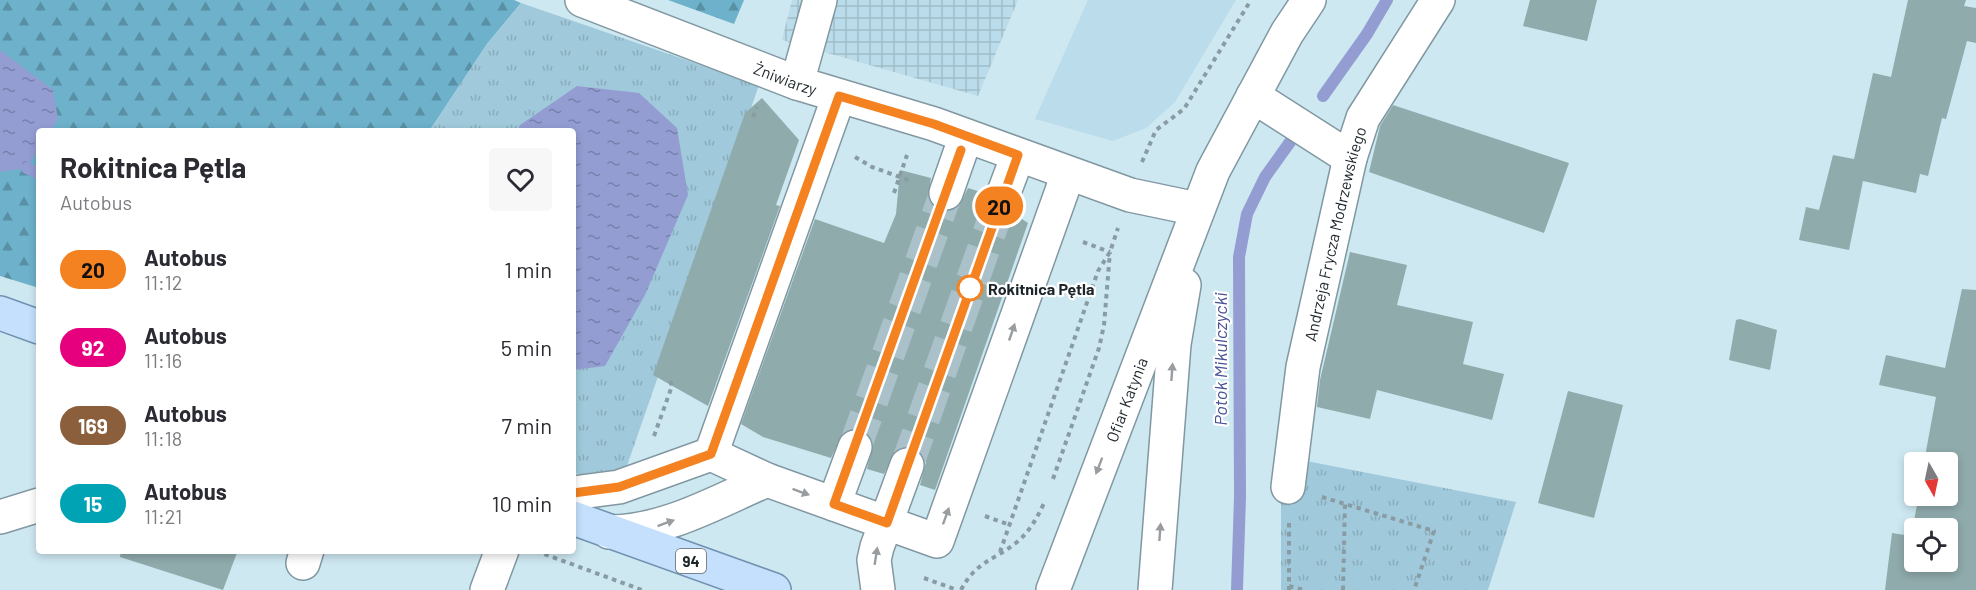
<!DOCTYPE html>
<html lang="pl">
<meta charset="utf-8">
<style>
body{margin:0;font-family:Barlow,sans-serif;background:#f7f7f7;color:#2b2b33;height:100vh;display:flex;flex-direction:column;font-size:22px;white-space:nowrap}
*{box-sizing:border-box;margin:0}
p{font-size:20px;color:#7c7c81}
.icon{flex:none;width:33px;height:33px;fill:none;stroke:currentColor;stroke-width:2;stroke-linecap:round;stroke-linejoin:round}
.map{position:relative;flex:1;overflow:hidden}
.drawer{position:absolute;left:36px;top:128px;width:540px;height:426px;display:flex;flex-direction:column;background:#fff;border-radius:6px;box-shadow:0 3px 9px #0003}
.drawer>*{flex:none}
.badge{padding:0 12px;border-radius:20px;font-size:21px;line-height:39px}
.needle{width:39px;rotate:171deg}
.tools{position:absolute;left:1904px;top:452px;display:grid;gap:12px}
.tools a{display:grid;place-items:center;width:54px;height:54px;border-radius:6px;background:#fff;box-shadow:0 3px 9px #0003;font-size:30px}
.map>.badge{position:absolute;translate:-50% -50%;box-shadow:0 0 0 3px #fff}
.round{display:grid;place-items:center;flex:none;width:63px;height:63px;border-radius:6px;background:#f7f7f7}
.overview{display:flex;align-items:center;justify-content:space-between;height:102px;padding:0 24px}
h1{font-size:28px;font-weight:700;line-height:45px}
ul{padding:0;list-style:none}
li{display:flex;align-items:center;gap:18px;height:78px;padding:0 24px}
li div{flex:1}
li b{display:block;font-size:22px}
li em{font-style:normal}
li .badge{min-width:66px;font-weight:700;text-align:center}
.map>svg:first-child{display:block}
</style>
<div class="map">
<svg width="1976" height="590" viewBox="0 0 1976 590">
<defs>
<pattern id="industrial-grid" width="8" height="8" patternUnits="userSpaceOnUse" patternTransform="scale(1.5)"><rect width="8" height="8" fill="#bbdcea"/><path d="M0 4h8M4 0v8" fill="none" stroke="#a0bdc9"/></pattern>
<pattern id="forest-firs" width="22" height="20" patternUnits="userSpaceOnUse" patternTransform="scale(1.5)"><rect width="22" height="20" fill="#6db1cb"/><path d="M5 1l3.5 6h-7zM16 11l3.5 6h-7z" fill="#5990a5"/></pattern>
<pattern id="park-tufts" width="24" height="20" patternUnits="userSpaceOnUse" patternTransform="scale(1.5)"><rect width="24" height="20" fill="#a0cadb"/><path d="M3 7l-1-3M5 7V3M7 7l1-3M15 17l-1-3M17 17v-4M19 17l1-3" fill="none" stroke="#89adbc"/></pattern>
<pattern id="water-ripples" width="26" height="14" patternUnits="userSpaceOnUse" patternTransform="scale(1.5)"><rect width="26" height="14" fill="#939dd2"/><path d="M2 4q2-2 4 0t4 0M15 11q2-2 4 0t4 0" fill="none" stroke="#7780ab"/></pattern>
</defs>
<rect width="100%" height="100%" fill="#cee8f2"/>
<path fill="#bbdcea" d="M 1088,0 L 1236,0 L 1175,102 L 1146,128 L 1113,141 L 1035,119 Z"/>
<path fill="url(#industrial-grid)" d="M 792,0 L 1018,0 L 978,96 L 782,40 Z"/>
<path fill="url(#forest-firs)" d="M 0,0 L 514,0 L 521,3 L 487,44 L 430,130 L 39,130 L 39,288 L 0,276 Z
M 668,0 L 744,0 L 734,24 Z"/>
<path fill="url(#park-tufts)" d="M 521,3 L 759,85 L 619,489 L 573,472 L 573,130 L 430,130 L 487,44 Z
M 1281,456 L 1516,502 L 1488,590 L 1281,590 Z"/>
<path fill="url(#water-ripples)" d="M 0,50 L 53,90 L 58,119 L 51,130 L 39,130 L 39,149 L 27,168 L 0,172 Z
M 577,86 L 639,93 L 677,128 L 688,195 L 645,295 L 605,366 L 573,370 L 573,130 L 518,130 L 520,125 Z"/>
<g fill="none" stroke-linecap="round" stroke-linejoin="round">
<path stroke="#939dd2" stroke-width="12" d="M 1323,96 L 1367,34 L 1387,0
M 27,168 L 39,174
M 1237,590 L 1240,497 L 1239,257 L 1247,214 L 1265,177 L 1290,142"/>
</g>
<path fill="#90abac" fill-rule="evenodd" d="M 1530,0 L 1597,0 L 1587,41 L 1523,26 Z
M 1908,0 L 1966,0 L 1964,6 L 1976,8 L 1976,43 L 1967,41 L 1946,119 L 1942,118 L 1928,176 L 1920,174 L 1916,193 L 1863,181 L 1849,250 L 1799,240 L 1806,207 L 1819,210 L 1833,155 L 1854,159 L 1873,73 L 1891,77 Z
M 762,98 L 799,140 L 776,205 L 780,206 L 708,406 L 653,375 L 745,113 Z
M 1393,105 L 1569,163 L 1544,233 L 1369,172 L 1380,126 Z
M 900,170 L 931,178 L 928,197 L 931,205 L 939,210 L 949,211 L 958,208 L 968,188 L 984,193 L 979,215 L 983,223 L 990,228 L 999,230 L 1008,226 L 1016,215 L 1028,223 L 935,490 L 920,485 L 926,462 L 922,453 L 913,447 L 903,447 L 895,451 L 884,474 L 867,469 L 873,444 L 870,435 L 861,429 L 851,429 L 843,433 L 831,458 L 763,437 L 741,424 L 815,219 L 884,243 L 896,214 Z
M 1350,252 L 1407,265 L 1397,305 L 1473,322 L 1463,364 L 1504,374 L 1492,420 L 1377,390 L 1370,419 L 1317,407 L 1320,380 Z
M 1962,289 L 1976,290 L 1976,590 L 1885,590 L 1892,533 L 1911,536 L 1919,495 L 1947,495 L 1947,462 L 1924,462 L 1936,397 L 1879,385 L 1886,355 L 1945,368 ZM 1914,528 L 1947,528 L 1947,561 L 1914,561 Z
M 1740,319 L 1777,330 L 1770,370 L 1729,360 L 1736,320 Z
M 1568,391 L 1623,405 L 1594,518 L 1538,503 Z
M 121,550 L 238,550 L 223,590 L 120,557 Z"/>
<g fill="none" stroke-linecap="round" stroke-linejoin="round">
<path stroke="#aac1ca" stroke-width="33" stroke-dasharray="33 16" stroke-linecap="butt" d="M 855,447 L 946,193
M 907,465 L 997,211"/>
<g stroke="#8198a2" stroke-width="36">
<g id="minor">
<path id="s1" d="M 582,0 L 797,83 L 934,124 L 1130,195 L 1197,209"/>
<path d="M 797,83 L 820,0"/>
<path d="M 1253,96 L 1350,158"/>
<path d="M 946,193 L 966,136"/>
<path d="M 997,211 L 1018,155"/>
<path d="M 711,454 L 839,96"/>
<path id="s2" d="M 1288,487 L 1303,367 L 1350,158 L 1363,118 L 1438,0"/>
<path d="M 573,493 L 619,487 L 711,454 L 767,480 L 937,541 L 1068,174"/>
<path d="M 834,504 L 855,447"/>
<path d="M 0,517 L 39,505"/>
<path d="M 609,532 C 665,532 716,502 767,480"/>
<path d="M 303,563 L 307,550"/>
<path d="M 487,590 L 502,550"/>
<path d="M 878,590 L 874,560 L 877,547 L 907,465"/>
<path id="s3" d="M 1053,590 L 1213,171 L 1287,33 L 1309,0"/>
<path d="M 1155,590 L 1174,344 L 1184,285"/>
</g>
</g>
<g stroke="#7091b1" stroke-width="36">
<path id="major" d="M 0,313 L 39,327
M 573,518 L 774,590"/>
</g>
<path stroke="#899ca4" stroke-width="4" stroke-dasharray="4.5 4.5" stroke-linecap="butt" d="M 753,117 L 757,107
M 855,157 L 872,167 L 911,181
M 1142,162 L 1156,130 L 1184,109 L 1251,0
M 894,193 L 907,155
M 1083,242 L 1110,252
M 654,436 L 672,386 L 670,381
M 1053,479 L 1099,348 L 1104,325 L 1110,252
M 1322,497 L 1434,531 L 1414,590
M 985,516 L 1010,525
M 1289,523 L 1289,590
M 536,551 L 642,590
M 1000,552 L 1098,271 L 1110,252 L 1118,228
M 924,578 L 957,590
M 1289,586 L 1304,590
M 961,590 C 976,561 995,560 1017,542 C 1030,531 1037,518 1044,503
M 1343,590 L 1345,504"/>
<use href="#minor" stroke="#fff" stroke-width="33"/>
<use href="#major" stroke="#c5e0fc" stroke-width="33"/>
</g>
<defs><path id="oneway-solid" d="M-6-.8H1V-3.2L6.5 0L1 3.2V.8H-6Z" transform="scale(1.5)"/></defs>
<g fill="#999d9f">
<use href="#oneway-solid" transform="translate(1012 332) rotate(-71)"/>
<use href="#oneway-solid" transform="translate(1172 372) rotate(-86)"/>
<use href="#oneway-solid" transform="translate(1099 466) rotate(111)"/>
<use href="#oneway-solid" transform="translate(801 492) rotate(20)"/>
<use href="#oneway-solid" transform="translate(946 516) rotate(-70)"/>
<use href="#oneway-solid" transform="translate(666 523) rotate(-20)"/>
<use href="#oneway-solid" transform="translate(1160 532) rotate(-86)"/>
<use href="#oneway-solid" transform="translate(876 556) rotate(-81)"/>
</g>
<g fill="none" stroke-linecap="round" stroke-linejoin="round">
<g stroke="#fff" stroke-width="14">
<path id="line" d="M 573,493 L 619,487 L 711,454 L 839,96 L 934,124 L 1018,155 L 887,523 L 834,504 L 961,150"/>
</g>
<use href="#line" stroke="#f58220" stroke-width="9"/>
</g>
<circle fill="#fff" stroke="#f58220" stroke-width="3" cx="970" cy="288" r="12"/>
<g text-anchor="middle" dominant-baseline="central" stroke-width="4.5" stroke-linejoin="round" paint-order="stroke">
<rect fill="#fff" stroke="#60676a" stroke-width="1.5" x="676" y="549" width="30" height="24" rx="4.5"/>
<g font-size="15" font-weight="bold" fill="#1c262a">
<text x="691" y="561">94</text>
</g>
<g font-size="16" fill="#1c262a" stroke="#fff">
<text stroke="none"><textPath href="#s1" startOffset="218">Żniwiarzy</textPath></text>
<text stroke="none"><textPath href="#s2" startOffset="258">Andrzeja Frycza Modrzewskiego</textPath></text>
<text stroke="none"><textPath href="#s3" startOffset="204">Ofiar Katynia</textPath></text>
</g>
<g font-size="16" font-weight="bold" fill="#1c262a" stroke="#fff" text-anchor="start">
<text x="988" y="288">Rokitnica Pętla</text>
</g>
<g font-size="18" font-style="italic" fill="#485194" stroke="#fff">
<text transform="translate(1220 359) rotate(-90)">Potok Mikulczycki</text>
</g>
</g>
</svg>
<div class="tools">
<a><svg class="needle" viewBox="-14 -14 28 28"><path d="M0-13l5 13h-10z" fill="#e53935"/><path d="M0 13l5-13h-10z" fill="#7c7c81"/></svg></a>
<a><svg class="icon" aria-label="locate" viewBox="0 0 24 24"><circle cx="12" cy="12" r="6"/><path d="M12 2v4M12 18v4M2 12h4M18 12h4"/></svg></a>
</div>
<b class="badge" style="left:999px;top:206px;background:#f58220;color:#111">20</b>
<section class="drawer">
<div class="overview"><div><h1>Rokitnica Pętla</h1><p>Autobus</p></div><a class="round"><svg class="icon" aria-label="heart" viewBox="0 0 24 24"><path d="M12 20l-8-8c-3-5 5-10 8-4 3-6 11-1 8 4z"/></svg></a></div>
<ul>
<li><span class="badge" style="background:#f58220;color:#111">20</span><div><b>Autobus</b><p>11:12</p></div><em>1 min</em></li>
<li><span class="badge" style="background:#e6007e;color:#fff">92</span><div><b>Autobus</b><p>11:16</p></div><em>5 min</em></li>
<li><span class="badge" style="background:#8b5e3c;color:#fff">169</span><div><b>Autobus</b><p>11:18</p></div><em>7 min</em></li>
<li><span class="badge" style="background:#00a3b4;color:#fff">15</span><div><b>Autobus</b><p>11:21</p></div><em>10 min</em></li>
</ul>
</section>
</div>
